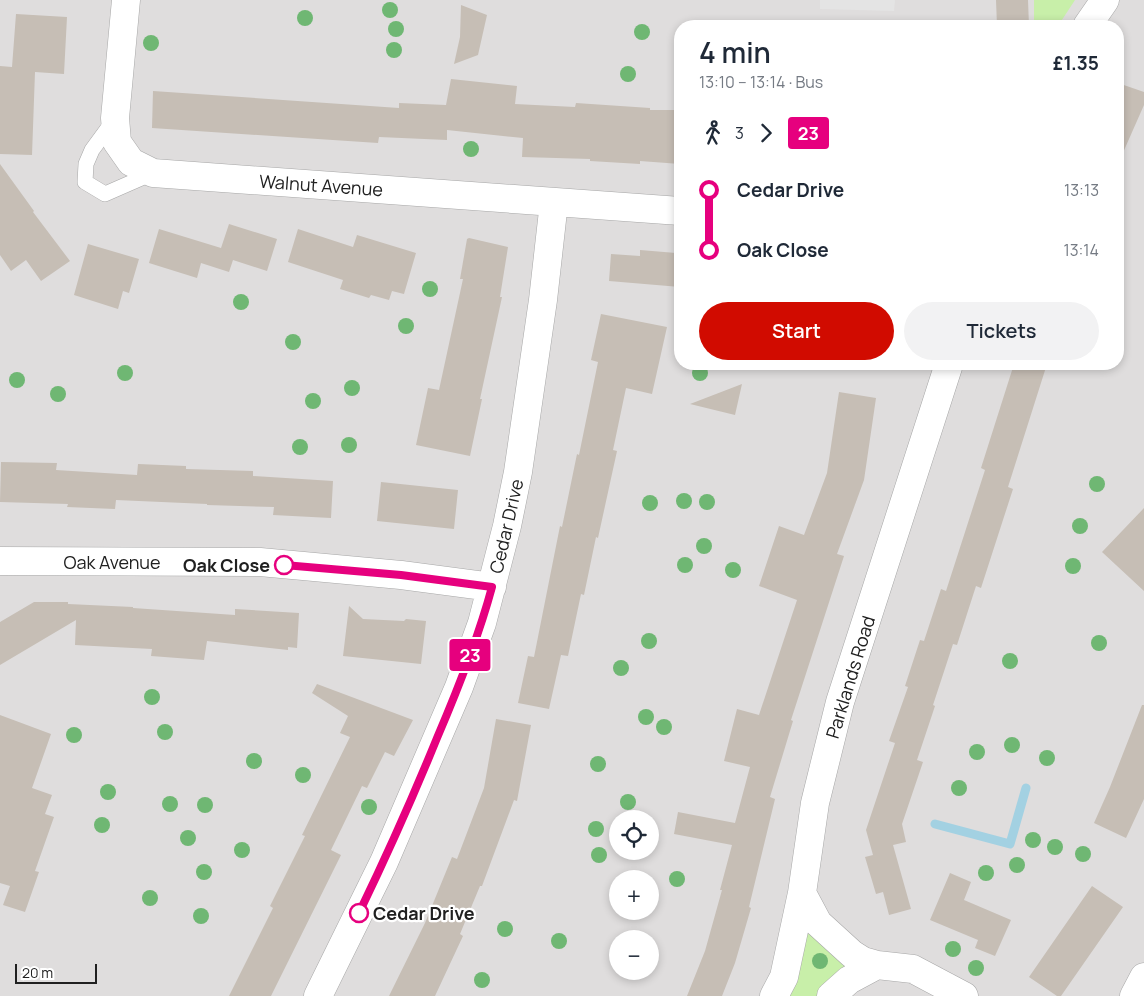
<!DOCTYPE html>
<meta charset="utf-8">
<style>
body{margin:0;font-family:Manrope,sans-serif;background:#f2f2f3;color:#1f2937;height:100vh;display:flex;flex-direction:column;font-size:19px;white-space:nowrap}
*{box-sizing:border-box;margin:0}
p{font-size:16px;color:#747a83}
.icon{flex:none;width:28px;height:28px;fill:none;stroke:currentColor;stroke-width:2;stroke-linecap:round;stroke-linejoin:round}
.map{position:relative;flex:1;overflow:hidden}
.sheet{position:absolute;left:674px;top:20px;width:450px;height:350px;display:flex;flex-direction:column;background:#fff;border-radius:20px;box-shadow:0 2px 8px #0003}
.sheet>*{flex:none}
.badge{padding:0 10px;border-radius:4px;font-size:18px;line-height:32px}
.tools{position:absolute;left:609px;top:810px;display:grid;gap:10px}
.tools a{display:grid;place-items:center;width:50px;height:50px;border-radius:50%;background:#fff;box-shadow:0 2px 8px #0003;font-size:25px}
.scale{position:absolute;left:15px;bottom:12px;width:82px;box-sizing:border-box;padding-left:5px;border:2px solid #202020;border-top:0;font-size:14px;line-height:18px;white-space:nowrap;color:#202020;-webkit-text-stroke:4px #fff;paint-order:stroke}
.map>.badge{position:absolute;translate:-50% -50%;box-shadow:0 0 0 2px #fff}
.legs{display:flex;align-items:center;gap:8px;height:55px;padding:0 25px;font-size:16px}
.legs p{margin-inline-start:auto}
.headline{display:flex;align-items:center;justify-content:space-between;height:85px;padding:0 25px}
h1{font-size:28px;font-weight:600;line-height:38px}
.cta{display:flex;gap:10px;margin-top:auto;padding:10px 25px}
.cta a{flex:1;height:58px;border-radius:30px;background:#d10b00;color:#fff;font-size:20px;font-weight:600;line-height:58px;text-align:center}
.cta a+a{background:#f2f2f3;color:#1f2937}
ul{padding:0 25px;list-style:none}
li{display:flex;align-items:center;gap:18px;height:60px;font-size:19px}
li i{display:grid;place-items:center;width:8px;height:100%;margin:0 6px;background:currentColor}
li i::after{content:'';width:12px;height:12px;margin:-6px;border:4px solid;border-radius:50%;background:#fff}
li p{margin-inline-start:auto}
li:first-child i{background:linear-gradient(#0000 50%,currentColor 0)}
li:last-child i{background:linear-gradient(currentColor 50%,#0000 0)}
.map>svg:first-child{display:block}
</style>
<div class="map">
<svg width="1144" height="996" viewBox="0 0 1144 996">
<rect width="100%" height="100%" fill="#f2eee6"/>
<path fill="#dfdddd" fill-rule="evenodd" d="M 0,0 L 1144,0 L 1144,996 L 0,996 ZM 680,26 L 1118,26 L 1118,364 L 680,364 ZM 618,819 L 650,819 L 650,851 L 618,851 ZM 618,879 L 650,879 L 650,911 L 618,911 ZM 618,939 L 650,939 L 650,971 L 618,971 Z"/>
<path fill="#c8efa9" d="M 1034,0 L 1075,0 L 1058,26 L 1034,26 Z
M 807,927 L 855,968 L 820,996 L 787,996 Z"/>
<path fill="#e4e4e4" d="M 820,0 L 895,0 L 894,11 L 820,9 Z"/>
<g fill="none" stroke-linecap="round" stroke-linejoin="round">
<path stroke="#a3d1e2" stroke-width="9" d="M 935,824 L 1010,844 L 1026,788"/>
</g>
<path fill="#c6beb5" d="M 996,0 L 1028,0 L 1029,26 L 997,26 Z
M 461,5 L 487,15 L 478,55 L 454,64 L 460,37 Z
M 16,14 L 67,17 L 64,74 L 35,72 L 32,155 L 0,154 L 0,66 L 12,67 Z
M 451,79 L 517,86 L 515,104 L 575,107 L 576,103 L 650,108 L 650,110 L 677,110 L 677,128 L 680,128 L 680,164 L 640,161 L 640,164 L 590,161 L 590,159 L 522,157 L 523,138 L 447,130 L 447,140 L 379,137 L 378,143 L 152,128 L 153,91 L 399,108 L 399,103 L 446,105 Z
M 1118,83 L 1144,92 L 1144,105 L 1118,164 Z
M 0,164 L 34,211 L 33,212 L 70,261 L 41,281 L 26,260 L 11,271 L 0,255 Z
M 229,224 L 277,239 L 267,271 L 233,260 L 229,272 L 201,263 L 197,278 L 149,263 L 159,229 L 221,248 Z
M 298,229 L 353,247 L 357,235 L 416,253 L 404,294 L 392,291 L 389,300 L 371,295 L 369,298 L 340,289 L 343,280 L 288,262 Z
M 469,238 L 508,247 L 500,297 L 502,297 L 480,399 L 482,399 L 470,456 L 416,445 L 428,388 L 439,390 L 463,279 L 460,279 L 467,239 Z
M 88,244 L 139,259 L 129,293 L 123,291 L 118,309 L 74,295 Z
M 640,250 L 676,253 L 676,259 L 680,259 L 680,287 L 609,281 L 611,254 L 640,256 Z
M 601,314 L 667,327 L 652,394 L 626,388 L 613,450 L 617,451 L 598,538 L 596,537 L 584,595 L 581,594 L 568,656 L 561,655 L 549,709 L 518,703 L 528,656 L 534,657 L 560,526 L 562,527 L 577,454 L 579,455 L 598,362 L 591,360 Z
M 1014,364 L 1047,364 L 1008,487 L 1013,489 L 981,588 L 976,586 L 957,645 L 953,644 L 933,705 L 935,706 L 917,760 L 923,762 L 902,824 L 906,842 L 893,845 L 911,909 L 889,915 L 883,892 L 876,894 L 865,857 L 873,855 L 866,830 L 895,743 L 889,741 L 908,687 L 905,686 L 920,640 L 924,641 L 941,589 L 946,591 L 985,470 L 981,468 Z
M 742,384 L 735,415 L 690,404 Z
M 839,392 L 876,398 L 864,480 L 837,554 L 844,556 L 791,720 L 793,721 L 770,797 L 775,799 L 749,907 L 751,908 L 735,963 L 722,996 L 687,996 L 705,951 L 722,890 L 720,890 L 732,845 L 674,834 L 678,812 L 735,823 L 750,767 L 724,761 L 737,709 L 759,715 L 797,600 L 759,586 L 779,526 L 804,535 L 827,473 Z
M 1,462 L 57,463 L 56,470 L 137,475 L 138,464 L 186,466 L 186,469 L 253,471 L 253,476 L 333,481 L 331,518 L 273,515 L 274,507 L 207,505 L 207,504 L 116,500 L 115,509 L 67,507 L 68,504 L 0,502 Z
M 381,482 L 458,490 L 454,529 L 377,521 Z
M 1144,508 L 1144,591 L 1102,552 Z
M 34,602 L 68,602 L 68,604 L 133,607 L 133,608 L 235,615 L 235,609 L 299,613 L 297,648 L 288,647 L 288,650 L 207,641 L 204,660 L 151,656 L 152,649 L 75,645 L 76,620 L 0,665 L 0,622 Z
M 349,606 L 363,619 L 404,621 L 406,619 L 426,621 L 421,664 L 343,656 Z
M 317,684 L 413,720 L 394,756 L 385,752 L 367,788 L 362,786 L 331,850 L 341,855 L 271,996 L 229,996 L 273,908 L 270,906 L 305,836 L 302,835 L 350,737 L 340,733 L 348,716 L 312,693 Z
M 1142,705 L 1144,705 L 1144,799 L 1126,838 L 1094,823 L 1110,787 Z
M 0,715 L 51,734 L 32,788 L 52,795 L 45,814 L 54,817 L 35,871 L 39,872 L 25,912 L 3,905 L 10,886 L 0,883 Z
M 496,719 L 531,725 L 517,801 L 514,800 L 482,886 L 480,886 L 460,934 L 463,936 L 435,996 L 389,996 L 425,923 L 452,857 L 457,859 L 484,788 Z
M 950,873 L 971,882 L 964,900 L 1011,920 L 995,956 L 975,948 L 978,940 L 930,920 Z
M 1092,886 L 1123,907 L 1061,996 L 1057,996 L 1029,977 Z"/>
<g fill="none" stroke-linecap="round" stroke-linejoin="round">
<g stroke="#a7a7a7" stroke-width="16">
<path id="lane" d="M 114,120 L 92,150 L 86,164 L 85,182 L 105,194 L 153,173"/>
</g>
<g stroke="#a7a7a7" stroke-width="29">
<path id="street" d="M 126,0 L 115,118 L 117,142 L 131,162 L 153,173 L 680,211
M 1087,26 L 1105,0
M 0,561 L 260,562 L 401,575 L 492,587
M 802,893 L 818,923 L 852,954 L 863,961 L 877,965 L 913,969 L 964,996
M 318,996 L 384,862 L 459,687 L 482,623 L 507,526 L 518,472 L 543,300 L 554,202
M 774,996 L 784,977 L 802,893 L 815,803 L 840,702 L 949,364
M 831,996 L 849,980 L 877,965
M 1134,996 L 1144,977"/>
</g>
<use href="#lane" stroke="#fff" stroke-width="15"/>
<use href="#street" stroke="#fff" stroke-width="28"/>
</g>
<g fill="#6fb773">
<circle cx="390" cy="10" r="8"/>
<circle cx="305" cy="18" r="8"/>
<circle cx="396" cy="29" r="8"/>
<circle cx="642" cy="32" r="8"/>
<circle cx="151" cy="43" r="8"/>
<circle cx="394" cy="50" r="8"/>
<circle cx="628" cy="74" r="8"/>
<circle cx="471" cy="149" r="8"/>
<circle cx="430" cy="289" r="8"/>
<circle cx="241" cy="302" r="8"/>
<circle cx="406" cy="326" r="8"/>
<circle cx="293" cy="342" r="8"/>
<circle cx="125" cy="373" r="8"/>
<circle cx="700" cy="373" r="8"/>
<circle cx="17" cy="380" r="8"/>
<circle cx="352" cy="388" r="8"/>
<circle cx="58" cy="394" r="8"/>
<circle cx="313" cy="401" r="8"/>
<circle cx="349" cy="445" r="8"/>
<circle cx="300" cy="447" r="8"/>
<circle cx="1097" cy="484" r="8"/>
<circle cx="684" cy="501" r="8"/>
<circle cx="707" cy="502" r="8"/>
<circle cx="650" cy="503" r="8"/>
<circle cx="1080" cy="526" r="8"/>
<circle cx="704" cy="546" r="8"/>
<circle cx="685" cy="565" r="8"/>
<circle cx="1073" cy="566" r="8"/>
<circle cx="733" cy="570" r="8"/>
<circle cx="649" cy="641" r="8"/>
<circle cx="1099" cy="643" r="8"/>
<circle cx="1010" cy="661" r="8"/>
<circle cx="621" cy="668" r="8"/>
<circle cx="152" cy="697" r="8"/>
<circle cx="646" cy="717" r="8"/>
<circle cx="664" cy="727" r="8"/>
<circle cx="165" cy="732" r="8"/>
<circle cx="74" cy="735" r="8"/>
<circle cx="1012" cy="745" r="8"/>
<circle cx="977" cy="752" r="8"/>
<circle cx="1047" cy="758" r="8"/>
<circle cx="254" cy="761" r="8"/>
<circle cx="598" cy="764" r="8"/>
<circle cx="303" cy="775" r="8"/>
<circle cx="959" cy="788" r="8"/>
<circle cx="108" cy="792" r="8"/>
<circle cx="628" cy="802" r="8"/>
<circle cx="170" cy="804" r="8"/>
<circle cx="205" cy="805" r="8"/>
<circle cx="369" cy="807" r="8"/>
<circle cx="102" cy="825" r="8"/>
<circle cx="596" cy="829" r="8"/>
<circle cx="188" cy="838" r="8"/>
<circle cx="1033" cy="840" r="8"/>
<circle cx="1055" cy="847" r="8"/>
<circle cx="242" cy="850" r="8"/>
<circle cx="1083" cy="854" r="8"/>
<circle cx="599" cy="855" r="8"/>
<circle cx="1017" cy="865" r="8"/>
<circle cx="204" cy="872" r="8"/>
<circle cx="986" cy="873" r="8"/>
<circle cx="677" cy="879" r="8"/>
<circle cx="150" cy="898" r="8"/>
<circle cx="201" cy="916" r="8"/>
<circle cx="505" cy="929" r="8"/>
<circle cx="559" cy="941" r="8"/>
<circle cx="953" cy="949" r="8"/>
<circle cx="820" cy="961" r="8"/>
<circle cx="976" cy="968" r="8"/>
<circle cx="482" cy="980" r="8"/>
</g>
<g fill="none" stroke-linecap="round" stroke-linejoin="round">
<g stroke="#fff" stroke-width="11">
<path id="line-1" d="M 284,565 L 401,575 L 492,587 C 478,639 458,689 437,738 C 413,797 387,855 359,913"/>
</g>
<use href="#line-1" stroke="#e6007e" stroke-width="8"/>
</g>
<g fill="#fff" stroke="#e6007e" stroke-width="2.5">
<circle cx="284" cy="565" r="9"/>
<circle cx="359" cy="913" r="9"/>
</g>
<g text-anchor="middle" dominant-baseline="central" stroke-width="4.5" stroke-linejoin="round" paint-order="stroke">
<g font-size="18" fill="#202020" stroke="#fff">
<text transform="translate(321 185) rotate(4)">Walnut Avenue</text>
<text transform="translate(506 526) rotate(-77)">Cedar Drive</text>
<text x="112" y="562">Oak Avenue</text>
<text transform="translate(850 677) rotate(-73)">Parklands Road</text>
</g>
<g font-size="18" font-weight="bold" fill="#202020" stroke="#fff" text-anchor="end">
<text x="270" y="565">Oak Close</text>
<text x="373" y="913" text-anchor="start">Cedar Drive</text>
</g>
</g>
</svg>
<div class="tools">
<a><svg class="icon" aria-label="locate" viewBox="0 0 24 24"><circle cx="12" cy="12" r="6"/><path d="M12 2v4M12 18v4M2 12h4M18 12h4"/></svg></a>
<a>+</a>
<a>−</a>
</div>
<div class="scale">20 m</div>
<b class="badge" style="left:470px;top:655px;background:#e6007e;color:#fff">23</b>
<section class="sheet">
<div class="headline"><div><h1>4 min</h1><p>13:10 – 13:14 · Bus</p></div><b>£1.35</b></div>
<div class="legs"><svg class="icon" aria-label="walk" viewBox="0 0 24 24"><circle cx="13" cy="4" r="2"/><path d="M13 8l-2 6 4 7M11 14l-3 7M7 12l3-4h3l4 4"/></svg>3<svg class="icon" aria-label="forward" viewBox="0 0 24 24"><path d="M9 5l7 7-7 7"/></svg><b class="badge" style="background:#e6007e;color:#fff">23</b></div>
<ul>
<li><i style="color:#e6007e"></i><b>Cedar Drive</b><p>13:13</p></li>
<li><i style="color:#e6007e"></i><b>Oak Close</b><p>13:14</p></li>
</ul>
<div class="cta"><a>Start</a><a>Tickets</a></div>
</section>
</div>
